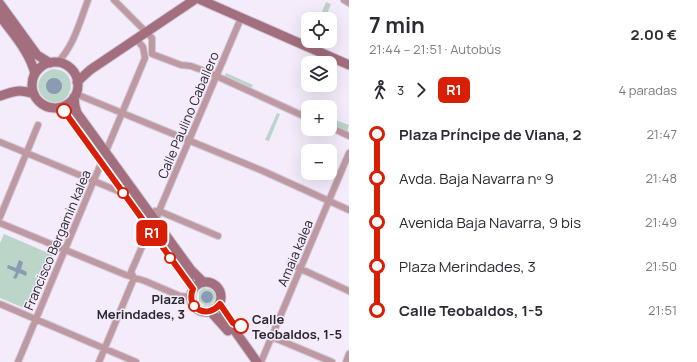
<!DOCTYPE html>
<html lang="es">
<meta charset="utf-8">
<style>
body{margin:0;font-family:Manrope,sans-serif;background:#f2f2f3;color:#2b2b33;height:100vh;display:flex;flex-direction:column;font-size:15px;white-space:nowrap}
*{box-sizing:border-box;margin:0}
p{font-size:13px;color:#7c7c81}
.icon{flex:none;width:22px;height:22px;fill:none;stroke:currentColor;stroke-width:2;stroke-linecap:round;stroke-linejoin:round}
.map{position:relative;flex:1;overflow:hidden}
.panel{display:flex;flex-direction:column;background:#fff;width:348px}
.panel>*{flex:none}
.badge{padding:0 8px;border-radius:6px;font-size:14px;line-height:26px}
.buttons{position:absolute;left:301px;top:12px;display:grid;gap:8px}
.buttons a{display:grid;place-items:center;width:36px;height:36px;border-radius:8px;background:#fff;box-shadow:0 4px 16px #0002;font-size:20px}
.map>.badge{position:absolute;translate:-50% -50%;box-shadow:0 0 0 2px #fff}
.legs{display:flex;align-items:center;gap:6px;height:44px;padding:0 20px;font-size:13px}
.legs p{margin-inline-start:auto}
.head{display:flex;align-items:center;justify-content:space-between;height:68px;padding:0 20px}
h1{font-size:22px;font-weight:700;line-height:30px}
ul{padding:0 20px;list-style:none}
li{display:flex;align-items:center;gap:14px;height:44px;font-size:15px}
li i{display:grid;place-items:center;width:6px;height:100%;margin:0 5px;background:currentColor}
li i::after{content:'';width:10px;height:10px;margin:-5px;border:3px solid;border-radius:50%;background:#fff}
li p{margin-inline-start:auto}
li:first-child i{background:linear-gradient(#0000 50%,currentColor 0)}
li:last-child i{background:linear-gradient(currentColor 50%,#0000 0)}
main{display:flex;flex:1;min-height:0}
.map>svg:first-child{display:block}
</style>
<main>
<div class="map">
<svg width="349" height="362" viewBox="0 0 349 362">
<rect width="100%" height="100%" fill="#f4ecfb"/>
<path fill="#bbd5c8" d="M 326,2 L 331,4 L 325,19 L 319,19 Z
M 53,69 C 82,70 72,110 49,101 C 45,99 42,96 40,93 C 35,82 42,72 53,69 Z
M 226,73 L 253,85 L 250,90 L 223,79 Z
M 277,113 L 280,114 L 269,141 L 265,140 Z
M 330,118 L 349,125 L 347,133 L 330,126 Z
M 4,234 L 53,255 L 29,310 L 0,298 L 0,243 Z
M 203,288 L 211,289 L 215,293 L 216,298 L 211,305 L 205,306 L 199,301 L 199,292 Z"/>
<path fill="#8b9bb4" d="M46 86a8 8 0 1 1 16 0a8 8 0 1 1-16 0Z
M 19,260 L 23,262 L 21,269 L 27,272 L 26,276 L 19,273 L 16,279 L 13,278 L 16,272 L 7,268 L 8,265 L 16,268 Z
M201 297a6 6 0 1 1 12 0a6 6 0 1 1-12 0Z"/>
<g fill="none" stroke-linecap="round" stroke-linejoin="round">
<g stroke="#d0c9d7" stroke-width="8">
<path id="minor" d="M 114,0 L 152,38 L 152,54 L 181,65 L 191,66 L 212,74 L 308,118
M 344,0 L 349,3
M 57,63 C 74,46 80,21 88,0
M 76,94 L 263,171 L 349,210
M 330,127 L 349,136
M 0,142 L 130,196
M 155,211 L 159,211 L 218,236
M 0,217 L 38,125
M 156,222 L 159,211 L 241,18
M 0,223 L 126,275 L 145,281 L 180,296 L 191,297
M 290,264 L 349,291
M 0,304 L 136,362
M 272,337 L 332,362
M 18,362 L 145,58 L 143,47 L 136,39
M 99,362 L 134,278 L 131,272 L 151,226
M 261,362 L 349,153
M 346,362 L 349,354"/>
</g>
<g stroke="#d0c9d7" stroke-width="11">
<path id="secondary" d="M 201,0 L 349,65
M 0,4 L 37,55 L 50,63
M 0,16 C 13,34 30,52 35,74
M32 85a23 23 0 1 1 46 0a23 23 0 1 1-46 0Z
M 77,82 L 90,70 L 194,0
M 0,96 C 14,91 19,89 34,94
M 74,97 L 75,106 L 77,113 L 191,270 L 203,282
M 61,107 L 75,119 L 79,124
M 133,200 L 184,271 L 193,289
M191 297a15 15 0 1 1 30 0a15 15 0 1 1-30 0Z
M 220,304 L 225,317 L 257,362
M 210,311 L 228,331"/>
</g>
<use href="#minor" stroke="#be99a2" stroke-width="6"/>
<use href="#secondary" stroke="#a36e7d" stroke-width="9"/>
</g>
<g fill="none" stroke-linecap="round" stroke-linejoin="round">
<g stroke="#fff" stroke-width="9">
<path id="line-1" d="M 64,111 L 193,289 C 185,308 207,320 220,304 L 233,323 L 241,326"/>
</g>
<use href="#line-1" stroke="#d81e05" stroke-width="6"/>
</g>
<g fill="#fff" stroke="#d81e05" stroke-width="2">
<circle cx="64" cy="111" r="7"/>
<circle cx="123" cy="193" r="5"/>
<circle cx="170" cy="258" r="5"/>
<circle cx="194" cy="306" r="5"/>
<circle cx="241" cy="326" r="7"/>
</g>
<g text-anchor="middle" dominant-baseline="central" stroke-width="3" stroke-linejoin="round" paint-order="stroke">
<g font-size="13" fill="#2c2731" stroke="#f4ecfb">
<text transform="translate(188 115) rotate(-67)">Calle Paulino Caballero</text>
<text transform="translate(57 240) rotate(-67)">Francisco Bergamin kalea</text>
<text transform="translate(295 253) rotate(-67)">Amaia kalea</text>
</g>
<g font-size="13" font-weight="bold" fill="#2c2731" stroke="#f4ecfb" text-anchor="end">
<text x="185" y="299">Plaza<tspan x="185" dy="15">Merindades, 3</tspan></text>
<text x="252" y="319" text-anchor="start">Calle<tspan x="252" dy="15">Teobaldos, 1-5</tspan></text>
</g>
</g>
</svg>
<div class="buttons">
<a><svg class="icon" aria-label="locate" viewBox="0 0 24 24"><circle cx="12" cy="12" r="6"/><path d="M12 2v4M12 18v4M2 12h4M18 12h4"/></svg></a>
<a><svg class="icon" aria-label="layers" viewBox="0 0 24 24"><path d="M12 4l9 5-9 5-9-5zM3 14l9 5 9-5"/></svg></a>
<a>+</a>
<a>−</a>
</div>
<b class="badge" style="left:152px;top:233px;background:#d81e05;color:#fff">R1</b>
</div>
<section class="panel">
<div class="head"><div><h1>7 min</h1><p>21:44 – 21:51 · Autobús</p></div><b>2.00 €</b></div>
<div class="legs"><svg class="icon" aria-label="walk" viewBox="0 0 24 24"><circle cx="13" cy="4" r="2"/><path d="M13 8l-2 6 4 7M11 14l-3 7M7 12l3-4h3l4 4"/></svg>3<svg class="icon" aria-label="forward" viewBox="0 0 24 24"><path d="M9 5l7 7-7 7"/></svg><b class="badge" style="background:#d81e05;color:#fff">R1</b><p>4 paradas</p></div>
<ul>
<li><i style="color:#d81e05"></i><b>Plaza Príncipe de Viana, 2</b><p>21:47</p></li>
<li><i style="color:#d81e05"></i><span>Avda. Baja Navarra nº 9</span><p>21:48</p></li>
<li><i style="color:#d81e05"></i><span>Avenida Baja Navarra, 9 bis</span><p>21:49</p></li>
<li><i style="color:#d81e05"></i><span>Plaza Merindades, 3</span><p>21:50</p></li>
<li><i style="color:#d81e05"></i><b>Calle Teobaldos, 1-5</b><p>21:51</p></li>
</ul>
</section>
</main>
